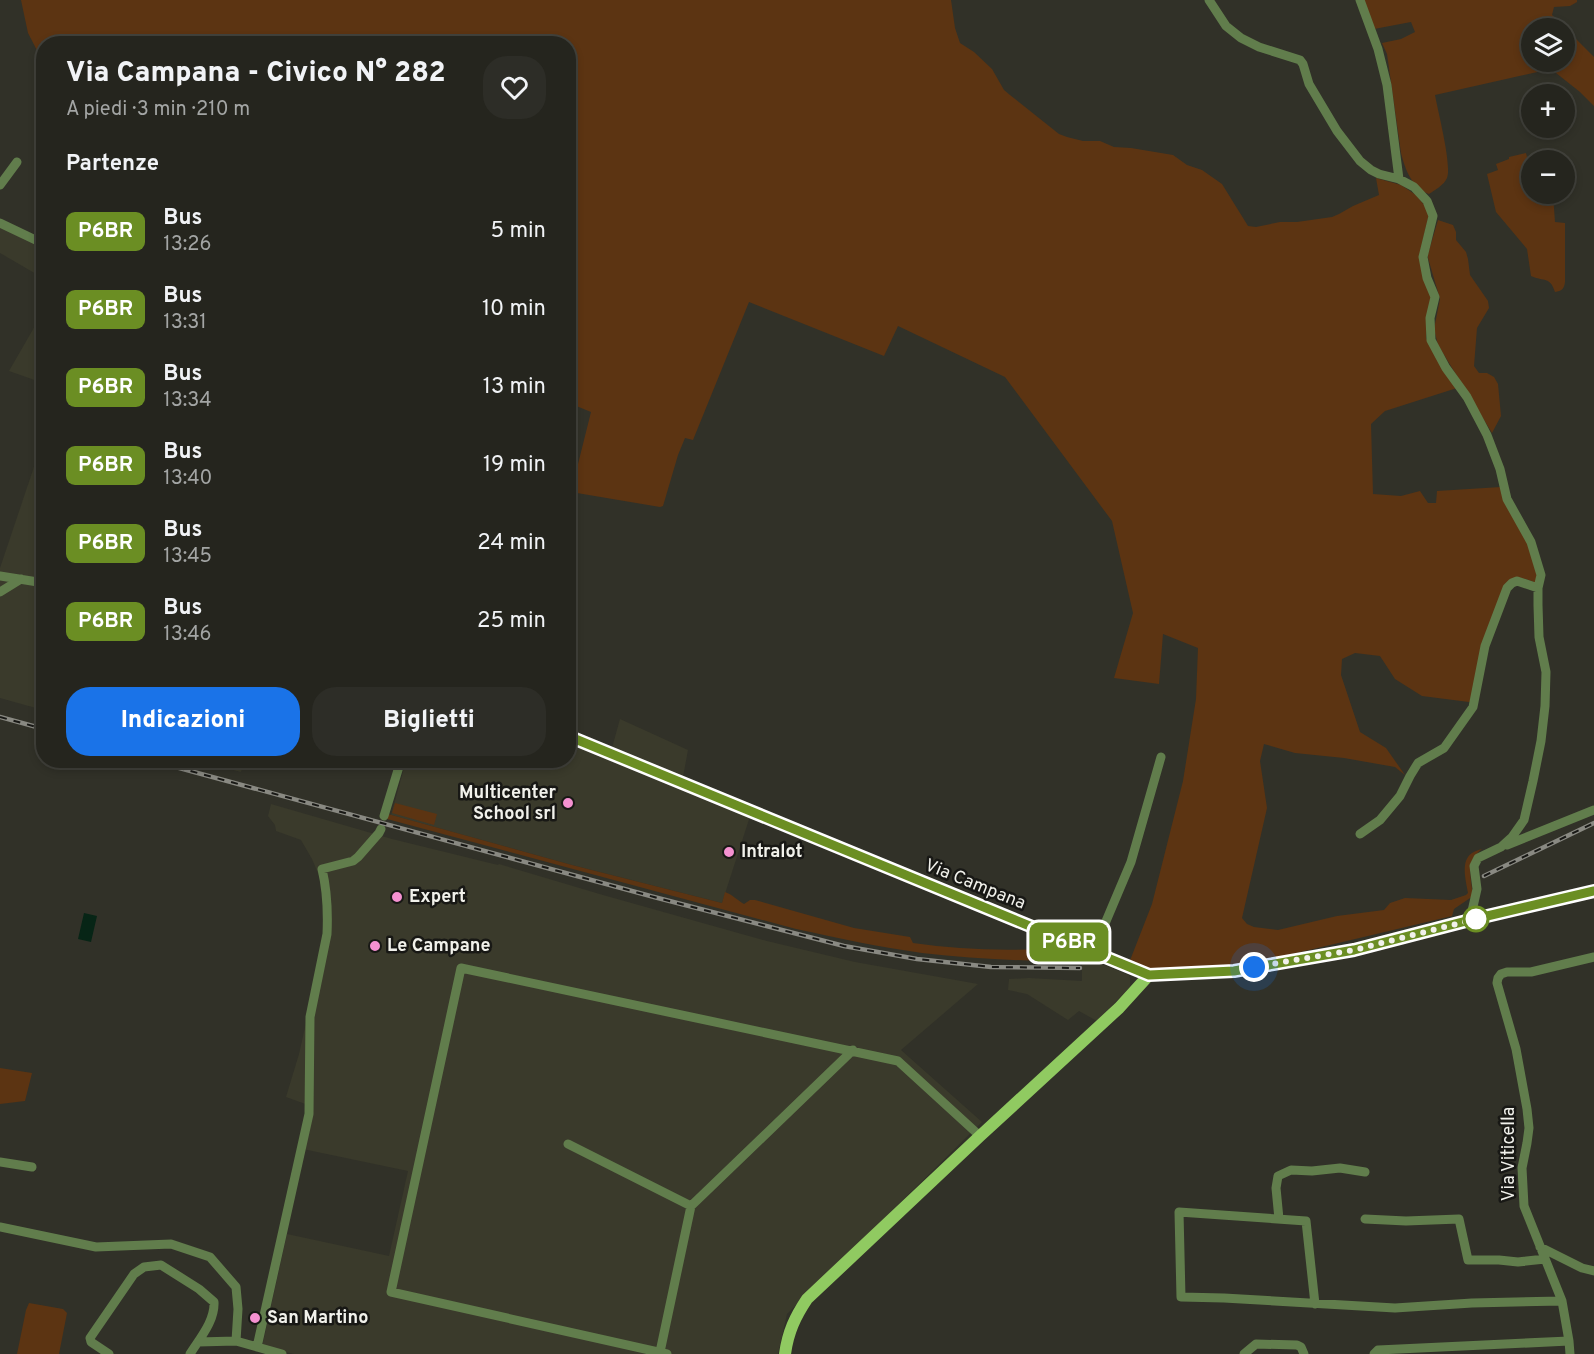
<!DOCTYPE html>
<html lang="it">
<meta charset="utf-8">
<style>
body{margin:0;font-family:Overpass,sans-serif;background:#2d2d27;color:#f1f3f6;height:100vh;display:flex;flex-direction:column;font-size:22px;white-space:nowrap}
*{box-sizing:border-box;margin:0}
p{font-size:20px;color:#a3a5a4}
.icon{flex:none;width:33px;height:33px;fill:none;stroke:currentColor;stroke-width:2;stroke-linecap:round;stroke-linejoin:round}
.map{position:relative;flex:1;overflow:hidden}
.panel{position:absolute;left:36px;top:36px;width:540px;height:732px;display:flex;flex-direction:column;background:#25251e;border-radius:24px;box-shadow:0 3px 9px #0003,0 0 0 2px #42423c}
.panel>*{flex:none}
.badge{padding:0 12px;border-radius:9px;font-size:21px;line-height:39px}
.fabs{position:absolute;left:1521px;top:18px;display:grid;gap:12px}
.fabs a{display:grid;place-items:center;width:54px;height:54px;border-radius:50%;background:#25251e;box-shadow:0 3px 9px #0003,0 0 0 2px #42423c;font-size:30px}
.you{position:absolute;width:30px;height:30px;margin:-15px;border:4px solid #fff;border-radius:50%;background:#1a73e8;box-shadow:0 0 0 9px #1a73e833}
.map>.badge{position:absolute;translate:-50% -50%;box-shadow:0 0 0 3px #fff}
h2{padding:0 30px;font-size:22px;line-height:54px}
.round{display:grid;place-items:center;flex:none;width:63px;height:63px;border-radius:24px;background:#2d2d27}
.headline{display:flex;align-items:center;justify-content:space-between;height:102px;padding:0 30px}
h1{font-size:28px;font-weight:800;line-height:45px}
.action{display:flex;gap:12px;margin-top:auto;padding:12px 30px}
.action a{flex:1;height:69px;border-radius:24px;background:#1a73e8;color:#fff;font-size:24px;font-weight:800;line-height:69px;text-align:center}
.action a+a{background:#2d2d27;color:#f1f3f6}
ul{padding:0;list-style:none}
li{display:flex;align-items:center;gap:18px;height:78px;padding:0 30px}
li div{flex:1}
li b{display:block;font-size:22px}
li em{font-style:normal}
li .badge{min-width:66px;font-weight:700;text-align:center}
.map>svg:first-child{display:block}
</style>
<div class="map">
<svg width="1594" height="1354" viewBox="0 0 1594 1354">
<rect width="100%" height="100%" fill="#313128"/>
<path fill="#3a3a2b" d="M 0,221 L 43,241 L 43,278 L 0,253 Z
M 43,312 L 43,383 L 9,371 Z
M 43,440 L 43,710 L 0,698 L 0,568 Z
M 620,719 L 688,750 L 683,777 L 753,807 L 722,903 L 572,865 L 391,815 L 406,761 L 568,760 L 569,729 L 612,748 Z
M 199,761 L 244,761 L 241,772 Z
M 271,804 L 392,839 L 498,865 L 499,864 L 603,895 L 767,941 L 855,962 L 978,984 L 901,1050 L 982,1122 L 787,1314 L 778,1354 L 294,1354 L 262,1347 L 287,1234 L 389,1256 L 408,1171 L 298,1148 L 308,1105 L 286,1097 L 299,1054 L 324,944 L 323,885 L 312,859 L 301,840 L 276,831 L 275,825 L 268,816 Z
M 1082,956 L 1129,975 L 1130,978 L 1130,987 L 1097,1021 L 1079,1011 L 1068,1020 L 1027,994 L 1008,990 L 1009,979 L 1029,978 L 1082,981 Z"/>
<path fill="#5c3412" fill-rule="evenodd" d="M 21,0 L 951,0 L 955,28 L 960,43 L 974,52 L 992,69 L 1004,90 L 1010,95 L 1059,134 L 1067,137 L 1083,141 L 1100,141 L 1114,147 L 1131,148 L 1173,155 L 1187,165 L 1202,170 L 1222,184 L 1248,226 L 1256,227 L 1280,222 L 1297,222 L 1332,217 L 1339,214 L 1353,206 L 1379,195 L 1376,178 L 1401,185 L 1416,195 L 1426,207 L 1429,214 L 1420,252 L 1432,296 L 1427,323 L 1426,338 L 1442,368 L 1457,388 L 1385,411 L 1371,424 L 1373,494 L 1401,496 L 1420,491 L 1428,503 L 1436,503 L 1437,491 L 1501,487 L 1529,545 L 1539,574 L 1538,584 C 1525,578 1521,576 1509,583 L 1472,701 L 1469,702 L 1422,696 L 1395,679 L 1380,656 L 1355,653 L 1342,659 L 1341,675 L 1360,732 L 1386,748 L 1405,775 L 1395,767 L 1344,758 L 1295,753 L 1264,744 L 1260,761 L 1267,808 L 1242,918 L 1247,924 L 1254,927 L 1278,930 L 1337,916 L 1384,910 L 1390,903 L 1405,898 L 1451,900 L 1466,895 L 1468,893 C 1466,881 1460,861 1472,853 C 1475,851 1478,850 1482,849 C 1465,862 1471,878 1473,896 L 1454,909 L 1452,916 L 1258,962 L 1182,972 L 1150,972 L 1129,963 L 1152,904 L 1183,781 L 1196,699 L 1198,648 L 1163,634 L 1159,684 L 1114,678 L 1133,613 L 1112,521 L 1005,377 L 898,326 L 884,356 L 749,302 L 693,440 L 685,438 L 678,455 L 663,506 L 660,507 L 571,492 L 591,412 L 569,403 L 568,44 L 44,44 L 43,62 L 28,33 Z
M 1364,0 L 1577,0 L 1577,2 L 1570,6 L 1554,7 L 1552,15 L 1594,57 L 1594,106 L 1580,92 L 1551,69 L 1435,95 C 1438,112 1452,165 1447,178 C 1444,185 1435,190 1429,194 C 1412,188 1405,169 1401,153 L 1387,54 L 1382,43 L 1401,39 L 1415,32 L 1411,22 L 1374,29 ZM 1532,28 L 1564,28 L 1564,62 L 1532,62 Z
M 1544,150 L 1546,160 L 1532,160 L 1532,194 L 1553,194 L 1555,222 L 1565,223 L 1565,282 C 1564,289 1562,291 1555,292 C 1550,276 1544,282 1531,276 L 1527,249 L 1496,212 L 1487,174 L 1498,170 L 1496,164 L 1509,159 L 1509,157 L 1526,153 L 1527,157 Z
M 1438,220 L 1453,225 L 1456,232 L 1456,240 L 1466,252 L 1468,259 L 1470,275 L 1488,301 L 1489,308 L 1477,328 L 1474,366 L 1479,373 L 1487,373 L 1494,377 L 1498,384 L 1501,416 L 1492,433 L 1438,345 L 1434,329 L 1440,299 L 1428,258 L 1428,254 Z
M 395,803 L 437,814 L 434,825 L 392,813 Z
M 388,814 L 572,865 L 722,903 L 725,892 C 733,895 737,900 744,904 L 750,900 L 755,900 L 854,928 L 910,937 L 913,943 C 955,949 997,951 1039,949 L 1043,948 L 1045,944 L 1082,956 L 1082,962 C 1028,961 975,959 922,953 C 879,947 838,938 796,929 L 387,819 Z
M 0,1068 L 32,1073 L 25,1101 L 0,1104 Z
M 29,1303 L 63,1309 L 67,1313 L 59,1354 L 17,1354 L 26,1310 Z"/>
<path fill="#072516" d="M 84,913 L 97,916 L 91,942 L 78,939 Z"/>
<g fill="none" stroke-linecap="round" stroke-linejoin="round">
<path stroke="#617d4c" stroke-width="9" d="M 1209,0 L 1226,26 L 1241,38 L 1259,47 L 1300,60 L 1303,64 L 1309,84 L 1337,131 L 1360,161 L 1371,170 L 1379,174 L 1399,179 L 1414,187 L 1427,201 L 1433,216 L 1423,257 L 1427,278 L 1435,297 L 1430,318 L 1431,340 L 1446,368 L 1467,397 L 1487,435 L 1500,469 L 1507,499 L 1531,542 L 1541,575 L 1538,588 L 1538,605 L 1539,637 L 1546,672 L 1545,706 L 1541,741 L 1533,781 L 1524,820 L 1512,837 L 1501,847 L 1478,858 L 1474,866 L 1477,889 L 1470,920
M 1360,0 L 1378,49 L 1387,85 L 1399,179
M 0,185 L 17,162
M 0,223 L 44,244
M 0,576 L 44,583
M 0,592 L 21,579
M 568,736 L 1149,975
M 384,816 L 401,760
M 1360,834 L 1380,820 L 1400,796 L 1410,776 L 1418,763 L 1444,748 L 1473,707 L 1485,646 L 1507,588 L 1512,583 L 1517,581 L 1538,588
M 1507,845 L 1594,810
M 1093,952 L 1131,862 L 1161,757
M 568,1144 L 691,1206 L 660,1352
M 0,1162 L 32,1167
M 691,1206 L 853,1050
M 1279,1219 L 1276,1188 L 1278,1176 L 1291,1170 L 1312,1171 L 1340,1168 L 1365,1172
M 1365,1219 L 1406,1221 L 1459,1219 L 1468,1260 L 1499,1260 L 1518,1262 L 1545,1259
M 0,1227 L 96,1247 L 171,1244 L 210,1257 L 236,1287 L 238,1309 L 236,1341 L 282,1354
M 1540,1247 L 1582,1268 L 1594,1271
M 1315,1304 L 1306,1221 L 1179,1212 L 1181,1297 L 1224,1298 L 1395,1308 L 1472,1303 L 1562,1301
M 198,1342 L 236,1341
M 257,1347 L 309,1114 L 310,1017 L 327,934 C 328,912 327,890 322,869 L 353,861 L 358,857 L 379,833 L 381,829
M 109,1354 L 91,1342 L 90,1338 L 134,1274 L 144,1267 L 161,1265 L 199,1289 L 214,1302 C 215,1321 200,1338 190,1354
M 667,1354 L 391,1292 L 461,968 L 898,1061 L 980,1136
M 1244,1354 L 1256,1344 L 1297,1345 L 1301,1347 L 1304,1354
M 1374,1354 L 1378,1350 L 1569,1341
M 1570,1354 L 1569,1341 L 1562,1301 L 1524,1206 L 1522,1168 L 1527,1143 L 1529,1128 L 1527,1109 L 1516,1049 L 1497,983 L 1498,978 L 1501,974 L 1507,972 L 1531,972 L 1594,957"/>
<path stroke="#90ca61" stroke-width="12" d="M 785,1354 C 788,1332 795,1317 807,1299 L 980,1136 L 1119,1008 L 1149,975 L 1234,971 L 1354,950 L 1470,920 L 1594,891"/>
<g stroke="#898982" stroke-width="4.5">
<path id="rail" d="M 0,717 L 44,729
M 150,760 L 654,897 L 844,946 L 917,959 L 991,967 L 1080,968
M 1484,876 L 1594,823"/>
</g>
<use href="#rail" stroke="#181815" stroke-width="2" stroke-dasharray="7" stroke-linecap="butt"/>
</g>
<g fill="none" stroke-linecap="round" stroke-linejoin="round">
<g stroke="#fff" stroke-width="14">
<path id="line" d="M 568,736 L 1149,975 L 1234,971 L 1354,950 L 1470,920 L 1594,891"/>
</g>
<use href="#line" stroke="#6b8e23" stroke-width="9"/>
<path stroke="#f1f1eb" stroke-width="6" stroke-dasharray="0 10.8" d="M 1254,967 L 1354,950 L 1476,919"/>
</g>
<g fill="#f591d1" stroke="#181815" stroke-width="2">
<circle cx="568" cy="803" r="6"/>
<circle cx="729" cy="852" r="6"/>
<circle cx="397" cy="897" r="6"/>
<circle cx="375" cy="946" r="6"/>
<circle cx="255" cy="1318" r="6"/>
</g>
<circle fill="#fff" stroke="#6b8e23" stroke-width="3" cx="1476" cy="919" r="12"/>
<g text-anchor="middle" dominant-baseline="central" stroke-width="5" stroke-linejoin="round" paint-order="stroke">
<g font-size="18" font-weight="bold" fill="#f1f1eb" stroke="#181815" text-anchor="start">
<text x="556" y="793" text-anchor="end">Multicenter<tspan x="556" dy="21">School srl</tspan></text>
<text x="741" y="852">Intralot</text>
<text x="409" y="897">Expert</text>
<text x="387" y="946">Le Campane</text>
<text x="267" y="1318">San Martino</text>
</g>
<g font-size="18" fill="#f1f1eb" stroke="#181815">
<text transform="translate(975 885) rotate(22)">Via Campana</text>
<text transform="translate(1509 1154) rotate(-90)">Via Viticella</text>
</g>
</g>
</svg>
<div class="fabs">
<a><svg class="icon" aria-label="layers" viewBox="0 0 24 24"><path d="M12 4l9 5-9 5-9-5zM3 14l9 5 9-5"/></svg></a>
<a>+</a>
<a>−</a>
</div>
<div class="you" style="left:1254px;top:967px"></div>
<b class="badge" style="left:1069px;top:942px;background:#6b8e23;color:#fff">P6BR</b>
<section class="panel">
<div class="headline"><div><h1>Via Campana - Civico N° 282</h1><p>A piedi · 3 min · 210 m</p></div><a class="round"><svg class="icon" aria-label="heart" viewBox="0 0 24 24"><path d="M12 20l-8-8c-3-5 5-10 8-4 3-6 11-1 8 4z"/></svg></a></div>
<h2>Partenze</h2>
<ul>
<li><span class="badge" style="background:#6b8e23;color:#fff">P6BR</span><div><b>Bus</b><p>13:26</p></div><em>5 min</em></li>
<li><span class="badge" style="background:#6b8e23;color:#fff">P6BR</span><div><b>Bus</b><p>13:31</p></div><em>10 min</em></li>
<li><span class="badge" style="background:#6b8e23;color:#fff">P6BR</span><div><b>Bus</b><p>13:34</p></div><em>13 min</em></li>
<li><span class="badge" style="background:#6b8e23;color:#fff">P6BR</span><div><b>Bus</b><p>13:40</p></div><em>19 min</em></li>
<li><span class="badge" style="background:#6b8e23;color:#fff">P6BR</span><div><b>Bus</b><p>13:45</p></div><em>24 min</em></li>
<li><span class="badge" style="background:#6b8e23;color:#fff">P6BR</span><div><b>Bus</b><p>13:46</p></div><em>25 min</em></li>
</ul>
<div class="action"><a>Indicazioni</a><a>Biglietti</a></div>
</section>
</div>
